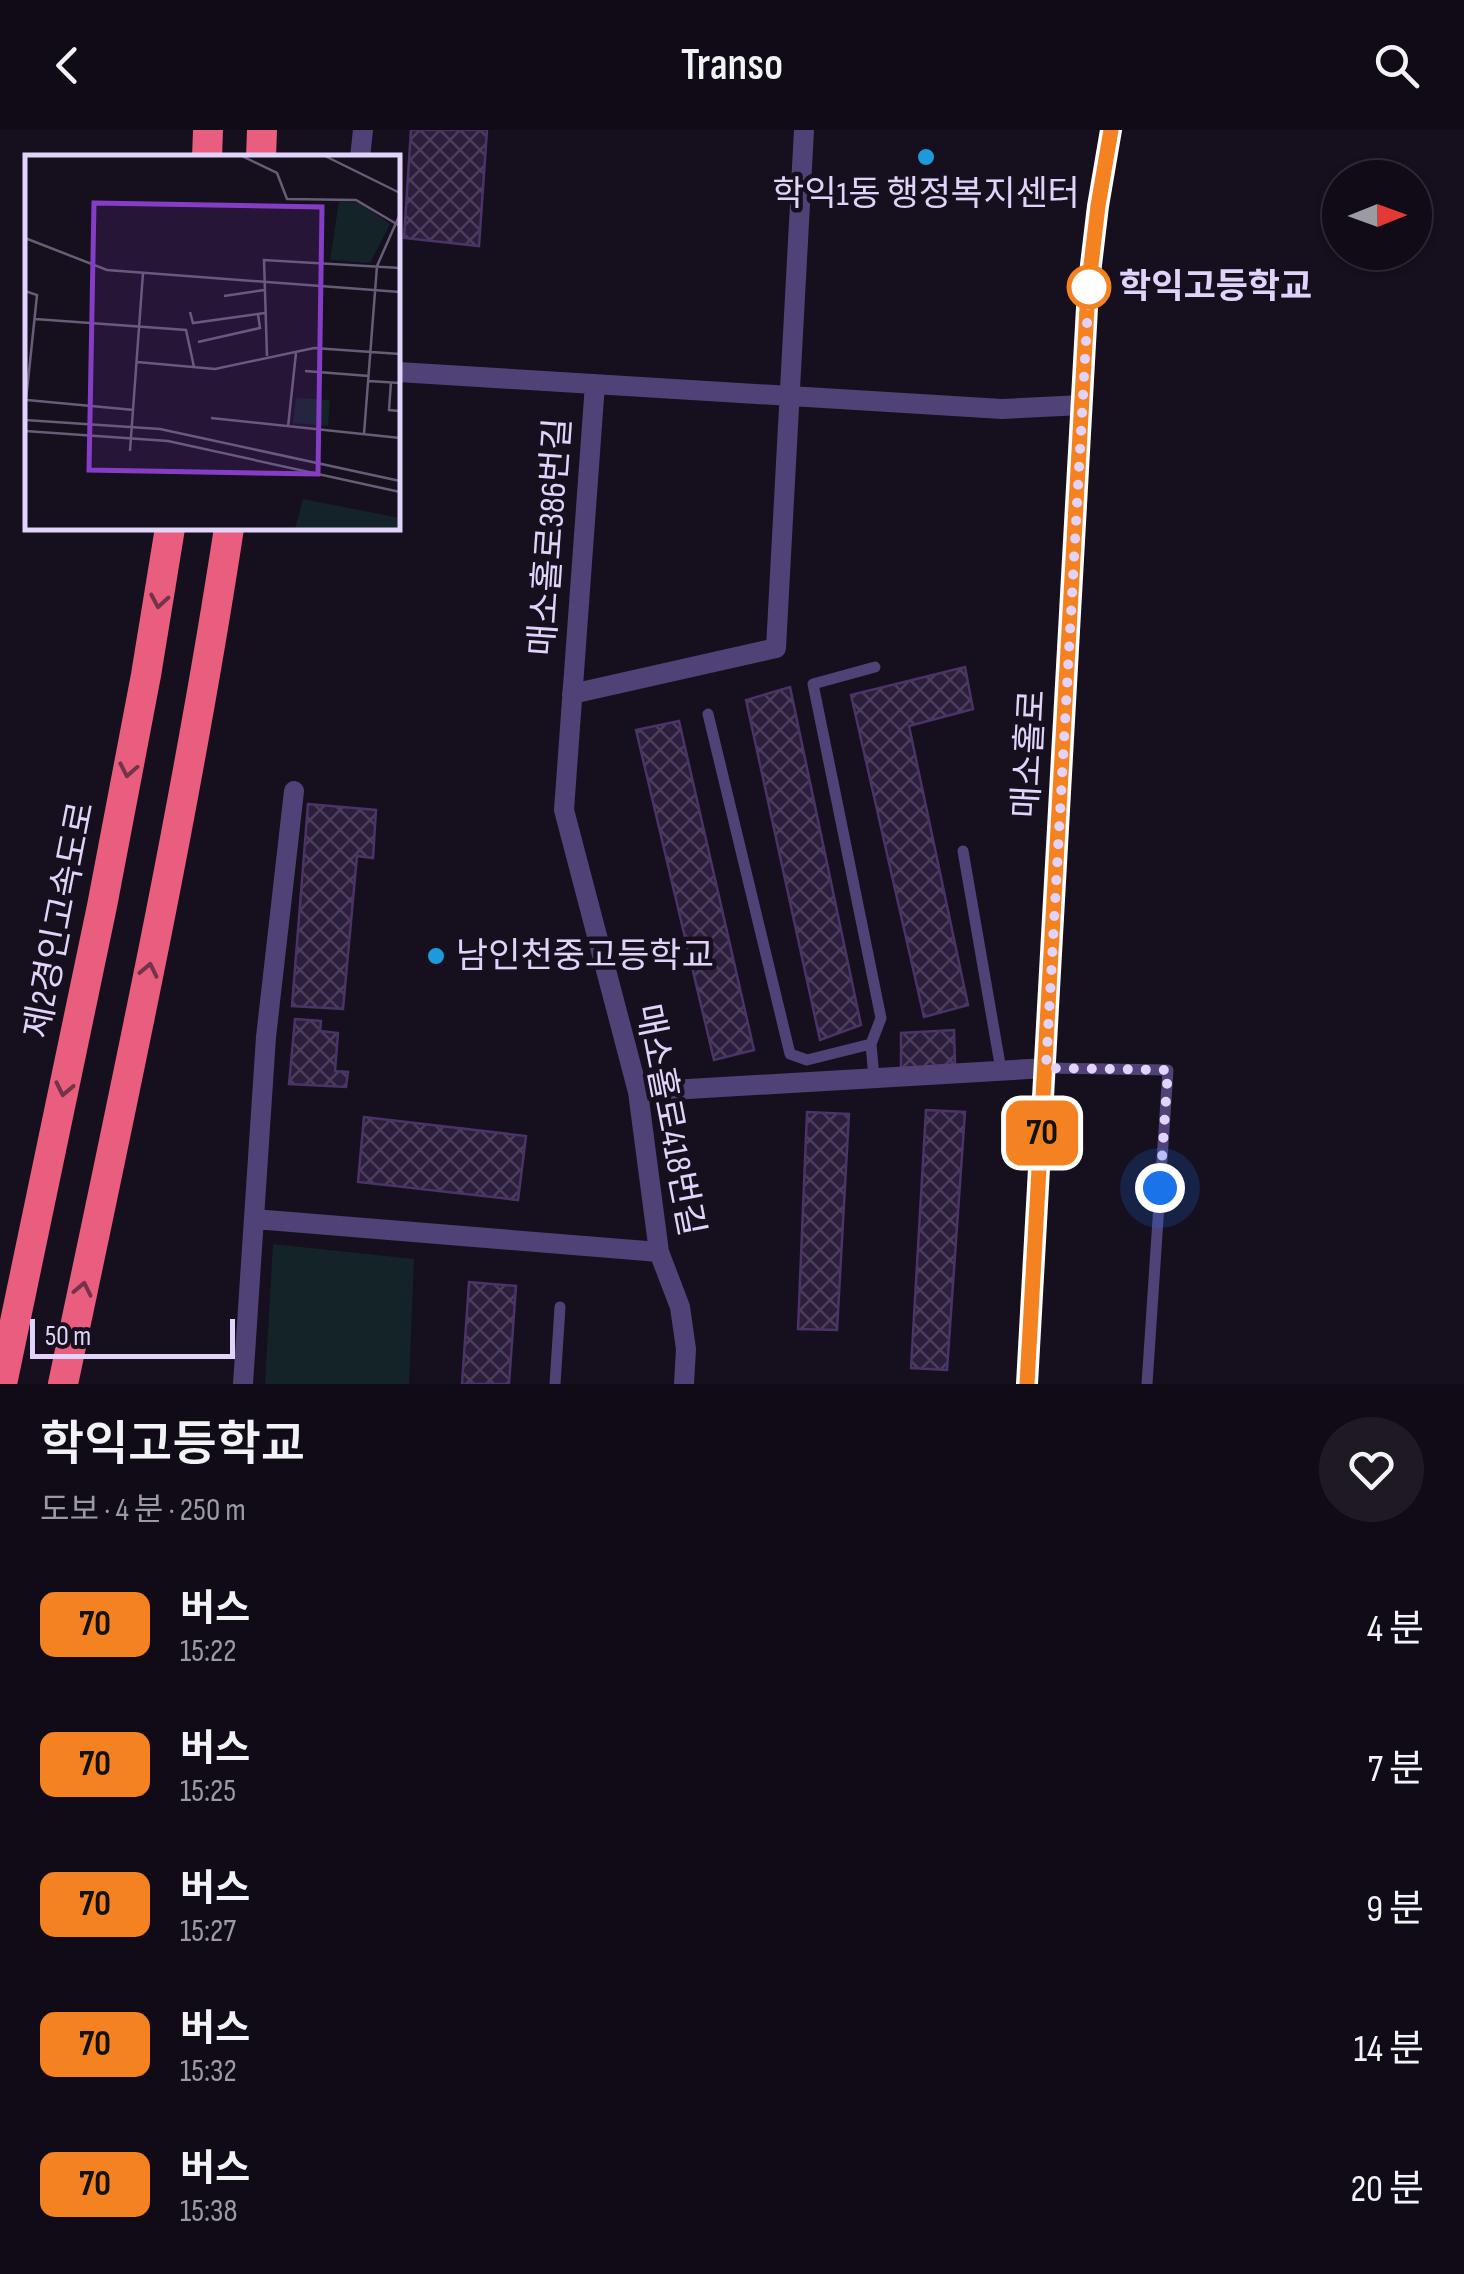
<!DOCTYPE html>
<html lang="ko">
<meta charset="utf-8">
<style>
body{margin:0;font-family:"Sofia Sans Condensed","Noto Sans KR",sans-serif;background:#1e1923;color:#f1f3f6;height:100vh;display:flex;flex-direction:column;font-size:38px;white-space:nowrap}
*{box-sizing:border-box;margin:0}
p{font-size:32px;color:#9c9ba1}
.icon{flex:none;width:55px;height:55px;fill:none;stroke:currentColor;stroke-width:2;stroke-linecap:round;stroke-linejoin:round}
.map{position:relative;height:1254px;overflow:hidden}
.panel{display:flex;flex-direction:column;background:#100b16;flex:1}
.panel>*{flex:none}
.badge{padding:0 20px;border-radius:15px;font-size:35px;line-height:65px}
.needle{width:65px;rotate:89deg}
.controls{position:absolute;left:1322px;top:30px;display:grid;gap:20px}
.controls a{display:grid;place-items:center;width:110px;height:110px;border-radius:50%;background:#100b16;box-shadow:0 2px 8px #0004,0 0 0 2px #302b35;font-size:50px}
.scale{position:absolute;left:30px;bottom:25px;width:205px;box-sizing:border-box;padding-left:10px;border:5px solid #e1d3f9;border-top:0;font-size:28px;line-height:35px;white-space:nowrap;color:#e1d3f9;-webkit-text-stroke:8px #160f1e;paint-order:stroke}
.you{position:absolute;width:50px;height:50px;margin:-25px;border:8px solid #fff;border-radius:50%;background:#1a73e8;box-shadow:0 0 0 15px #1a73e833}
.map>.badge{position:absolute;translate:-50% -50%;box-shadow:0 0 0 5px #fff}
.round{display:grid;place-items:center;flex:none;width:105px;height:105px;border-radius:52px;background:#1e1923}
.summary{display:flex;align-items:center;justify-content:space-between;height:170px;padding:0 40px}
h1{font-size:48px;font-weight:600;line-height:75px}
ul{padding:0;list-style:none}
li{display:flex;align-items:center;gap:30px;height:140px;padding:0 40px}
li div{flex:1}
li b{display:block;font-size:38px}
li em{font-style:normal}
li .badge{min-width:110px;font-weight:700;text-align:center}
header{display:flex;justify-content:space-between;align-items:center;height:130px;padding:0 40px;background:#100b16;font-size:45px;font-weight:600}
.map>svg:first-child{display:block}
</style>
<header><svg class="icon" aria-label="back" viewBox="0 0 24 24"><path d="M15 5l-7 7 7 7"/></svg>Transo<svg class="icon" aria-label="search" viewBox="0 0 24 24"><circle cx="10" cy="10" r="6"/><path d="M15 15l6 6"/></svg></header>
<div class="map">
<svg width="1464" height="1254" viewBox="0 0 1464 1254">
<defs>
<pattern id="building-cross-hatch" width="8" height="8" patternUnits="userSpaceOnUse" patternTransform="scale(2.5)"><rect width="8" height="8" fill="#2c1e3d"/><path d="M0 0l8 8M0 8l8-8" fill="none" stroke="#4a3e5a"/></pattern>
</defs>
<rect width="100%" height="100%" fill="#160f1e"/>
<path fill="#132328" d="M 273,1114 L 414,1129 L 409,1254 L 265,1254 Z"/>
<path fill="url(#building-cross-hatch)" stroke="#4a3366" stroke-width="2.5" d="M 411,0 L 487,0 L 479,116 L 404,108 Z
M 965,537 L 973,579 L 909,596 L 968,875 L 924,887 L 851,565 Z
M 790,557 L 861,895 L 820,910 L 746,570 Z
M 679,591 L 754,920 L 714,930 L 636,600 Z
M 308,674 L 376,680 L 373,728 L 357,726 L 343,879 L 292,876 Z
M 295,889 L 321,891 L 320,901 L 338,903 L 335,941 L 348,942 L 346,957 L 289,954 Z
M 954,900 L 955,934 L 901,939 L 901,903 Z
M 926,980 L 965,982 L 947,1240 L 911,1238 Z
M 807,982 L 849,984 L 837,1200 L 798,1199 Z
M 364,987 L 526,1006 L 518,1070 L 358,1052 Z
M 469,1152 L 516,1156 L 509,1254 L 462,1254 Z"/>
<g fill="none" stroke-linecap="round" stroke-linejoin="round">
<path stroke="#504177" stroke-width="11" d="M 708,584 L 790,924 L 807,930 L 871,914
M 963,721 L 1001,940
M 1046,938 L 1168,940 L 1147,1254
M 874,948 L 871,914 L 881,888 L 813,554 L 875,537
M 555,1254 L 560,1177"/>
<path stroke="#504177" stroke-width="20" d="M 360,28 L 363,0
M 398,242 L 1002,279 L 1082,275
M 595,254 L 564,680 L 638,962 L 659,1122 L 680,1177 L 686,1219 L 684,1254
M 572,564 L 776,518 L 804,0
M 638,962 L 1046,938
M 254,1089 L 659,1122
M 243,1254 L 266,907 L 294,661"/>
<path stroke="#9777ec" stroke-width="20" d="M 1027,1254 L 1088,160 L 1098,76 L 1111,0"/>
<path stroke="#e95e7f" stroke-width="30" d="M 207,28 L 208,0
M 261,28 L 262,0
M 2,1254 L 102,776 L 146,545 L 170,398
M 63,1254 C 123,969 185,685 229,398"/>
</g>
<defs><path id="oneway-chevron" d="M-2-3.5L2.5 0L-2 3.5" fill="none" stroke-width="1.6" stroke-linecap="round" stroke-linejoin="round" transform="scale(2.5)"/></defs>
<g stroke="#75334a">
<use href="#oneway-chevron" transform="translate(159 471) rotate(100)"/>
<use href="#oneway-chevron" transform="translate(128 640) rotate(101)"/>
<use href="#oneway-chevron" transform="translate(149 840) rotate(-78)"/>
<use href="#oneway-chevron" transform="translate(64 959) rotate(102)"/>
<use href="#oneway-chevron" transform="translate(83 1159) rotate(-78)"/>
</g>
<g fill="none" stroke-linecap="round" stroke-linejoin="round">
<g stroke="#fff" stroke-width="22">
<path id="line" d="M 1027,1254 L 1088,160 L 1098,76 L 1111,0"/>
</g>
<use href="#line" stroke="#f58220" stroke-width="15"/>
<path stroke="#e1d3f9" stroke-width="10" stroke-dasharray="0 18" d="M 1089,157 L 1046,938 L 1168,940 L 1160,1058"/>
</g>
<g fill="#1e99da" stroke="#160f1e" stroke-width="4">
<circle cx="926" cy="27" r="10"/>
<circle cx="436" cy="826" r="10"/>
</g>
<circle fill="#fff" stroke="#f58220" stroke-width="5" cx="1089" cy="157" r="20"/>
<g text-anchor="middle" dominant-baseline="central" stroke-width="9" stroke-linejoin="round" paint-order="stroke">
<g font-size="35" fill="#e1d3f9" stroke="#160f1e">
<text x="926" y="64">학익1동 행정복지센터</text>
<text x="456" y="826" text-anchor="start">남인천중고등학교</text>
</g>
<g font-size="35" font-weight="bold" fill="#e1d3f9" stroke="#160f1e" text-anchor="start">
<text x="1119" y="157">학익고등학교</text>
</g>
<g font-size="35" fill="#e1d3f9" stroke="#160f1e">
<text transform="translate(551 407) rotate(-86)">매소홀로386번길</text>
<text transform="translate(1030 624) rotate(-87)">매소홀로</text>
<text transform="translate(60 790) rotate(-79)">제2경인고속도로</text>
<text transform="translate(669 990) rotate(79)">매소홀로418번길</text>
</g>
</g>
<g transform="translate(25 25)">
<rect width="375" height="375" fill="#160f1e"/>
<path d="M 278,344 L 375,363 L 375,374 L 270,374 Z" fill="#132328"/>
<path d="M 314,46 L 335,48 L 365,69 L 345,108 L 305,105 ZM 271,243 L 305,245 L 303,271 L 268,268 Z" fill="#132328"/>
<path fill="none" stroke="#675d76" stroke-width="2.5" d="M 217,1 L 252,18 L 262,44 L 331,45 L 375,71M 300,1 L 375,38M 0,83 L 82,115 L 375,137M 0,136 L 12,140 L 1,245M 199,141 L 239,135M 165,157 L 168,168 L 240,158M 10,164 L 161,175 L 169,212M 173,187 L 235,173 L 233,159M 242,201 L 239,105 L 375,113M 112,207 L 190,214 L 289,193 L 375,199M 280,216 L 344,221M 344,226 L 375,228M 366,227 L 364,255 L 375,256M 2,245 L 109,255M 186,263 L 375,283M 0,265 L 135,274 L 375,326M 263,272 L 271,198M 0,276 L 143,286 L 375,337M 339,279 L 352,111 L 375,59M 105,296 L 118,118"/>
<path fill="#853dc5" fill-opacity="0.15" stroke="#853dc5" stroke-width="5" d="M 69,48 L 297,52 L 293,319 L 64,315 Z"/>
<rect width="375" height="375" fill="none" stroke="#e1d3f9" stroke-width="5"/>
</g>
</svg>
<div class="controls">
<a><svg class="needle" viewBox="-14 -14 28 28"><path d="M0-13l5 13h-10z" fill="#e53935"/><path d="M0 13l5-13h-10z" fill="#9c9ba1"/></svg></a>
</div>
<div class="scale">50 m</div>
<div class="you" style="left:1160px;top:1058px"></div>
<b class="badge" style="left:1042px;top:1003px;background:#f58220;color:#111">70</b>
</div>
<section class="panel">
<div class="summary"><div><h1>학익고등학교</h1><p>도보 · 4 분 · 250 m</p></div><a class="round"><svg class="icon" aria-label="heart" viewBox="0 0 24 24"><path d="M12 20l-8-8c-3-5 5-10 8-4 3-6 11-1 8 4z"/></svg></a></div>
<ul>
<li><span class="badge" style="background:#f58220;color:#111">70</span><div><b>버스</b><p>15:22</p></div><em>4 분</em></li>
<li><span class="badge" style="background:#f58220;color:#111">70</span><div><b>버스</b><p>15:25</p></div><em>7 분</em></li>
<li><span class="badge" style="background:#f58220;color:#111">70</span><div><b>버스</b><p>15:27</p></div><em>9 분</em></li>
<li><span class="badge" style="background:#f58220;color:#111">70</span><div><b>버스</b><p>15:32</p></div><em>14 분</em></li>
<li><span class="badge" style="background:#f58220;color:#111">70</span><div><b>버스</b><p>15:38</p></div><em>20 분</em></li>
</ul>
</section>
